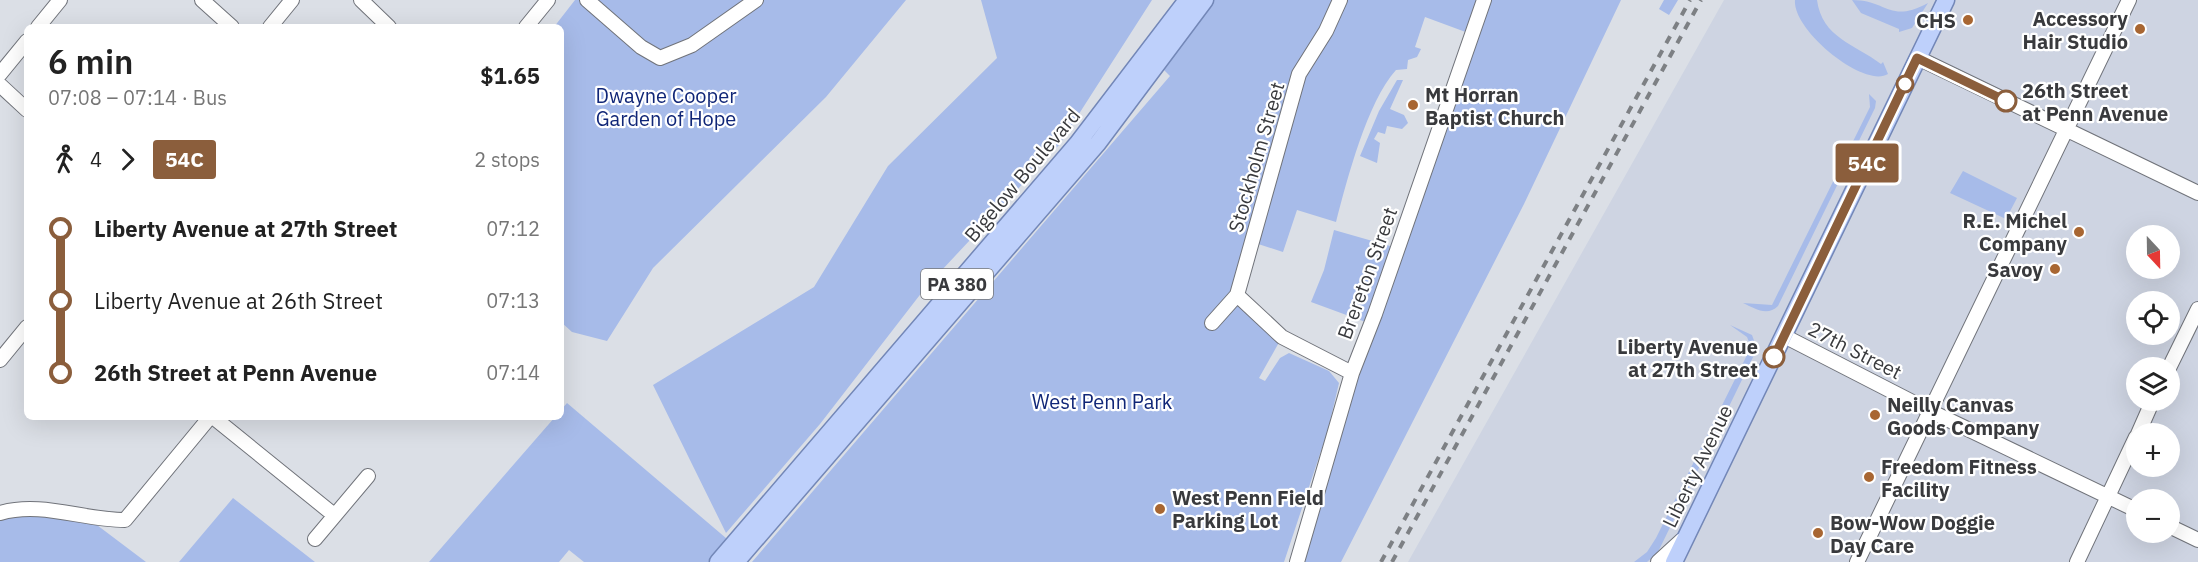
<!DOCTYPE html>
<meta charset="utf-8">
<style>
body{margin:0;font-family:"IBM Plex Sans",sans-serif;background:#f2f2f2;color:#222;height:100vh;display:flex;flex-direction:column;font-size:22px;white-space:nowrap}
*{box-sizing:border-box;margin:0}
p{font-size:20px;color:#767676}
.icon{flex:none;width:33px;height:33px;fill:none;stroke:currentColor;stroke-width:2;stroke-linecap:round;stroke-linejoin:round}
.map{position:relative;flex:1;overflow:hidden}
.side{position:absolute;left:24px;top:24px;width:540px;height:396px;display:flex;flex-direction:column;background:#fff;border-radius:9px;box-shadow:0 6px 24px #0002}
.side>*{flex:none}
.badge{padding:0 12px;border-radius:4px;font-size:21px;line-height:39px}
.needle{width:39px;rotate:158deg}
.controls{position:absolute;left:2126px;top:225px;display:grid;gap:12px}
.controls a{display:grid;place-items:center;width:54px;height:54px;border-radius:50%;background:#fff;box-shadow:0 6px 24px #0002;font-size:30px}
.map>.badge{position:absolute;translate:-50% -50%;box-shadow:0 0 0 3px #fff}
.legs{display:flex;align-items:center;gap:9px;height:66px;padding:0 24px;font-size:20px}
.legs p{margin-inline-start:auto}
.summary{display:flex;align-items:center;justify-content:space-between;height:102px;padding:0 24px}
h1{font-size:33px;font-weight:600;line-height:45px}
ul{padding:0 24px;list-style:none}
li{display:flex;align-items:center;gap:21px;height:72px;font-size:22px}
li i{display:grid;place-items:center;width:9px;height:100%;margin:0 8px;background:currentColor}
li i::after{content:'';width:15px;height:15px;margin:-8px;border:4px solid;border-radius:50%;background:#fff}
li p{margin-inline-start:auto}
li:first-child i{background:linear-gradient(#0000 50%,currentColor 0)}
li:last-child i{background:linear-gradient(currentColor 50%,#0000 0)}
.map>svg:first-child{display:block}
</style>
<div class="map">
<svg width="2198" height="562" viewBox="0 0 2198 562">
<rect width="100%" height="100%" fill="#dbdfe6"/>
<path fill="#ced4e2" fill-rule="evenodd" d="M 1724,0 L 2198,0 L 2198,562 L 1408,562 ZM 2136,236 L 2169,236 L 2169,268 L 2136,268 ZM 2136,302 L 2169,302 L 2169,334 L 2136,334 ZM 2136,368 L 2169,368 L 2169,400 L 2136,400 ZM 2136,434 L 2169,434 L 2169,466 L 2136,466 ZM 2136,500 L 2169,500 L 2169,532 L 2136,532 Z"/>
<path fill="#a7bbe9" d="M 575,0 L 906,0 L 826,97 L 653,268 L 607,341 L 572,332 L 561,322 L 561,27 L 554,27 Z
M 981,0 L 1152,0 L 1059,145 L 926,287 L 820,424 L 726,533 L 653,385 L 814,287 L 888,166 L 997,58 Z
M 1214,0 L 1621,0 L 1524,204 L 1341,562 L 1297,562 L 1371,324 L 1311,302 L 1324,270 L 1334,230 L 1397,248 L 1471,34 L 1425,17 L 1415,47 L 1421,49 L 1417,57 L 1408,60 L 1407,69 L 1396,70 C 1367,102 1347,180 1336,222 L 1297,210 L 1283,252 L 1252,242 L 1237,295 L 1282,337 L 1259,378 L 1265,381 L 1280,358 L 1289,353 L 1329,371 L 1339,383 L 1328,430 L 1284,562 L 752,562 L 1170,76 L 1164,70 Z
M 1664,0 L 1678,0 L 1669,15 L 1659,9 Z
M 1795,0 L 1817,0 C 1822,38 1855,44 1881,64 L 1883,62 L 1888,74 C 1864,89 1792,30 1795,0 Z
M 1852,0 C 1888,0 1889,24 1928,3 L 1912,28 L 1899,32 L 1899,29 L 1861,13 Z
M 1397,80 L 1403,80 L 1390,109 L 1404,115 L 1408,123 L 1402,129 L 1387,126 L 1385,134 L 1378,132 L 1374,139 L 1380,143 L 1377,163 L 1360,156 L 1379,111 Z
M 1869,94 L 1876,101 L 1875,108 L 1778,306 C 1767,317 1754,308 1743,303 L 1772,305 L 1870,107 Z
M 1963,171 L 2017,198 L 2006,219 L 1950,193 Z
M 1730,325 L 1752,335 L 1757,349 L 1658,552 L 1647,562 L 1634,562 L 1647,552 L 1656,538 L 1751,347 L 1747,337 Z
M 567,403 L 733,544 L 718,562 L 584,562 L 569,550 L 559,562 L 429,562 L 555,417 L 561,417 L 561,410 Z
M 233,498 L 315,562 L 179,562 Z
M 0,513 L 85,516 L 146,562 L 0,562 Z"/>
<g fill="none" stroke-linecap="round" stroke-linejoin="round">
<g stroke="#70737a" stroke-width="16">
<path id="minor" d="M 202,0 L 232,27
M 361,0 L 389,27
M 587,0 L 641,47 L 660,58 L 692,45 L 756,0
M 38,27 L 60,0
M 270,27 L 292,0
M 526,27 L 548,0
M 1918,58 L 2198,193
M 0,74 L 27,41
M 0,85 L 27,110
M 1237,295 L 1282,337 L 1352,373
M 1212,323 L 1237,295 L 1299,74 L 1326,31 L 1340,0
M 1784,336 L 1930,411 L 2136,510
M 0,360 L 27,327
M 2169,368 L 2198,309
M 213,417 L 334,515
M 2138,434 L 2153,400
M 0,513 C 41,501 83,520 125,520 L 210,417
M 2169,526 L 2198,540
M 315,539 L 368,476
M 1297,562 L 1352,373 L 1375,314 L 1484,0
M 1658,562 L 1682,540
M 1857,562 L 2129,0
M 2077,562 L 2136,437"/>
</g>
<g stroke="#7387b7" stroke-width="19">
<path id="major" d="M 718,562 L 1077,144 L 1187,0
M 736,562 L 1098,143 L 1205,0
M 1674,562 L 1946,0"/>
</g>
<use href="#minor" stroke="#fff" stroke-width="14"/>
<use href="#major" stroke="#bed0fb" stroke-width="16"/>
<path stroke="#7d8084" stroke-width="4" stroke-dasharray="8 8" stroke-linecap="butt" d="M 1381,562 L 1690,0
M 1392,562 L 1701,0"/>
</g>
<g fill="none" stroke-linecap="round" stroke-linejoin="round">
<g stroke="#fff" stroke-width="14">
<path id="line-1" d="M 1774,357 L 1917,58 L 2006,101"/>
</g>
<use href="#line-1" stroke="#8b5e3c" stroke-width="9"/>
</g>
<g fill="#a86632" stroke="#fff" stroke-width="2">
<circle cx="1968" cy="20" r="6"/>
<circle cx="2140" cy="29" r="6"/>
<circle cx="1413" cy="105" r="6"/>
<circle cx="2079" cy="232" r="6"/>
<circle cx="2055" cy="269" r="6"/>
<circle cx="1875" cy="415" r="6"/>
<circle cx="1869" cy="477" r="6"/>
<circle cx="1160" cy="509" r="6"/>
<circle cx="1818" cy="533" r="6"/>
</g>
<g fill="#fff" stroke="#8b5e3c" stroke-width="3">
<circle cx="1905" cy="84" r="8"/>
<circle cx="2006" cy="101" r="10"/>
<circle cx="1774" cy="357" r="10"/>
</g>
<g text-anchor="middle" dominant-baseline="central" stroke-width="4.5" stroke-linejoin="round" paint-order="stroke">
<rect fill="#fff" stroke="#747577" stroke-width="1.5" x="921" y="269" width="72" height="30" rx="4.5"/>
<g font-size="18" font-weight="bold" fill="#393a3d">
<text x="957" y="284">PA 380</text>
</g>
<g font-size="20" font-weight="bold" fill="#393a3d" stroke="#fff" text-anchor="start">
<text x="2128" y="18" text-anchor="end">Accessory<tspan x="2128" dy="23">Hair Studio</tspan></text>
<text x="1956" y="20" text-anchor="end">CHS</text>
<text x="1425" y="94">Mt Horran<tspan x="1425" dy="23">Baptist Church</tspan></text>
<text x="2067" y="220" text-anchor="end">R.E. Michel<tspan x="2067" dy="23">Company</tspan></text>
<text x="2043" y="269" text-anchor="end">Savoy</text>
<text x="1887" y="404">Neilly Canvas<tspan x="1887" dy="23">Goods Company</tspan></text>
<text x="1881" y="466">Freedom Fitness<tspan x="1881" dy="23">Facility</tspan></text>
<text x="1172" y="497">West Penn Field<tspan x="1172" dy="23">Parking Lot</tspan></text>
<text x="1830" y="522">Bow-Wow Doggie<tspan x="1830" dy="23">Day Care</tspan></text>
</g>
<g font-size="20" font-weight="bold" fill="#393a3d" stroke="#fff" text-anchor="start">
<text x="2022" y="90">26th Street<tspan x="2022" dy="23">at Penn Avenue</tspan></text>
<text x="1758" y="346" text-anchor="end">Liberty Avenue<tspan x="1758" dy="23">at 27th Street</tspan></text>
</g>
<g font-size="20" fill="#102677" stroke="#fff">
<text x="666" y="95">Dwayne Cooper<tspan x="666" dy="23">Garden of Hope</tspan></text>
<text x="1102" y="401">West Penn Park</text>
</g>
<g font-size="20" fill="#393a3d" stroke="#fff">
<text transform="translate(1256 157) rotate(-74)">Stockholm Street</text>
<text transform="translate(1022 175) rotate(-50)">Bigelow Boulevard</text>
<text transform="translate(1367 273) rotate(-70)">Brereton Street</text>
<text transform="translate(1855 350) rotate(27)">27th Street</text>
<text transform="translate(1697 466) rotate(-64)">Liberty Avenue</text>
</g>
</g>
</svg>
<div class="controls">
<a><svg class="needle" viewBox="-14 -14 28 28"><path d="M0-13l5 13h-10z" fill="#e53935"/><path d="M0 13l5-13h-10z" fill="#767676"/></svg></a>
<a><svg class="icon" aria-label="locate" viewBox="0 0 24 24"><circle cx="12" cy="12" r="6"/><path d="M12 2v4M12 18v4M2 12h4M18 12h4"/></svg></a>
<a><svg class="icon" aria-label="layers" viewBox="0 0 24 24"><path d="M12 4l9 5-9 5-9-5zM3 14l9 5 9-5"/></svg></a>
<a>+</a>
<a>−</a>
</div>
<b class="badge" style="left:1867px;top:163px;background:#8b5e3c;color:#fff">54C</b>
<section class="side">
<div class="summary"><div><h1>6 min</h1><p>07:08 – 07:14 · Bus</p></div><b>$1.65</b></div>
<div class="legs"><svg class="icon" aria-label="walk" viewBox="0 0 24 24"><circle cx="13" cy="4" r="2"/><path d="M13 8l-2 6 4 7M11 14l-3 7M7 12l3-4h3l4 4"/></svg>4<svg class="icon" aria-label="forward" viewBox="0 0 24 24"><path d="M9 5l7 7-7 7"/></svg><b class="badge" style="background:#8b5e3c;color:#fff">54C</b><p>2 stops</p></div>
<ul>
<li><i style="color:#8b5e3c"></i><b>Liberty Avenue at 27th Street</b><p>07:12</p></li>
<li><i style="color:#8b5e3c"></i><span>Liberty Avenue at 26th Street</span><p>07:13</p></li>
<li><i style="color:#8b5e3c"></i><b>26th Street at Penn Avenue</b><p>07:14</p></li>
</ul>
</section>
</div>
